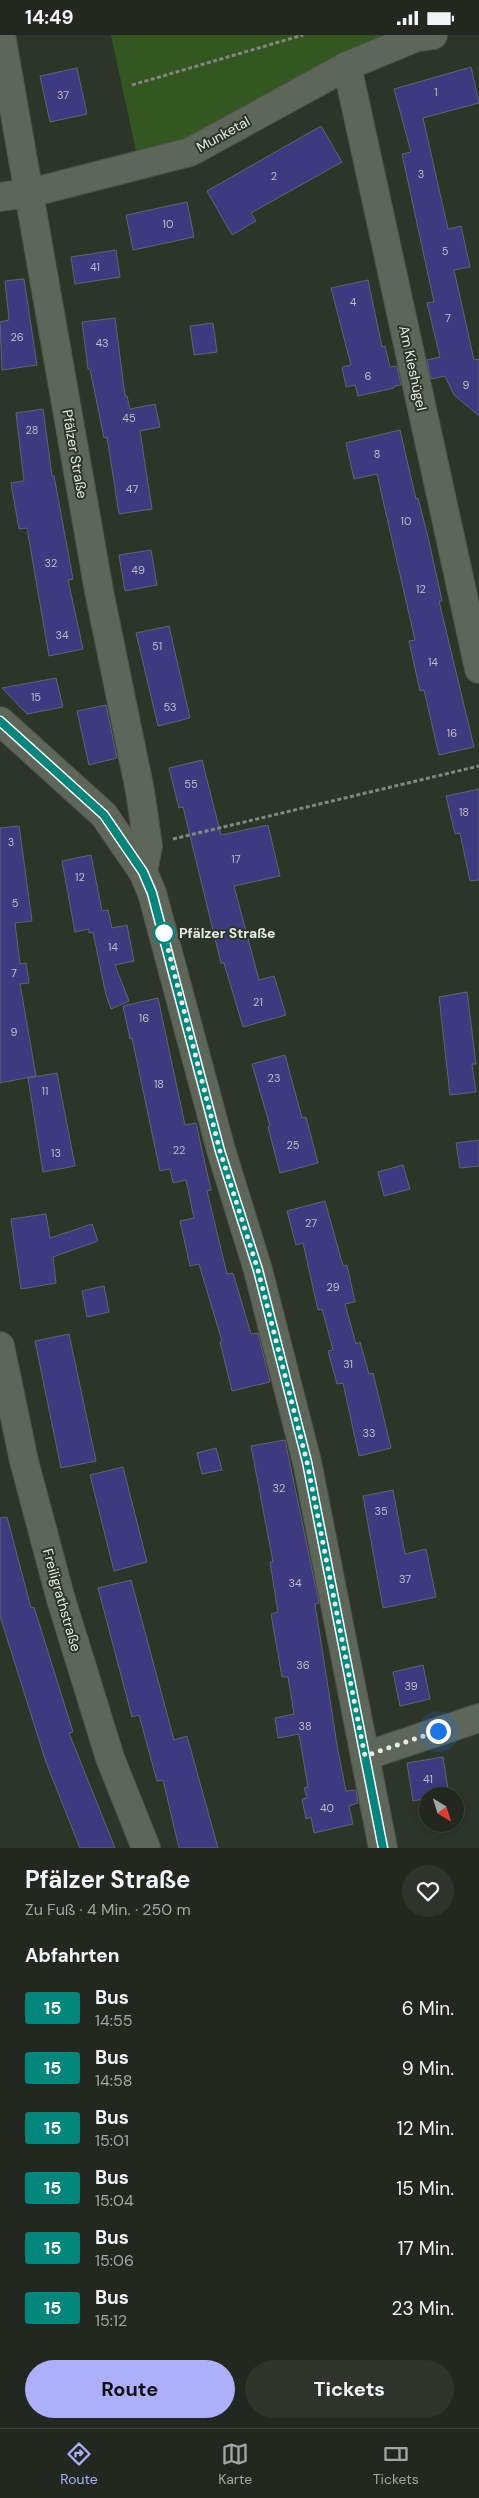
<!DOCTYPE html>
<html lang="de">
<meta charset="utf-8">
<style>
body{margin:0;font-family:"DM Sans",sans-serif;background:#2e342c;color:#f1f3f6;height:100vh;display:flex;flex-direction:column;font-size:19px;white-space:nowrap}
*{box-sizing:border-box;margin:0}
p{font-size:16px;color:#a2a6a4}
.icon{flex:none;width:28px;height:28px;fill:none;stroke:currentColor;stroke-width:2;stroke-linecap:round;stroke-linejoin:round}
.map{position:relative;height:1813px;overflow:hidden}
.drawer{display:flex;flex-direction:column;background:#22281f;flex:1}
.drawer>*{flex:none}
.badge{padding:0 10px;border-radius:4px;font-size:18px;line-height:32px}
.needle{width:32px;rotate:142deg}
.buttons{position:absolute;left:419px;top:1752px;display:grid;gap:10px}
.buttons a{display:grid;place-items:center;width:45px;height:45px;border-radius:50%;background:#22281f;box-shadow:0 2px 12px #0003,0 0 0 1px #3f443d;font-size:25px}
.you{position:absolute;width:25px;height:25px;margin:-12px;border:4px solid #fff;border-radius:50%;background:#1a73e8;box-shadow:0 0 0 8px #1a73e833}
.map>.badge{position:absolute;translate:-50% -50%;box-shadow:0 0 0 2px #fff}
h2{padding:0 25px;font-size:19px;line-height:45px}
.round{display:grid;place-items:center;flex:none;width:52px;height:52px;border-radius:26px;background:#2e342c}
.head{display:flex;align-items:center;justify-content:space-between;height:85px;padding:0 25px}
h1{font-size:24px;font-weight:700;line-height:38px}
.action{display:flex;gap:10px;margin-top:auto;padding:10px 25px}
.action a{flex:1;height:58px;border-radius:30px;background:#adaffb;color:#111;font-size:20px;font-weight:700;line-height:58px;text-align:center}
.action a+a{background:#2e342c;color:#f1f3f6}
ul{padding:0;list-style:none}
li{display:flex;align-items:center;gap:15px;height:60px;padding:0 25px}
li div{flex:1}
li b{display:block;font-size:19px}
li em{font-style:normal}
li .badge{min-width:55px;font-weight:700;text-align:center}
.status{display:flex;justify-content:space-between;align-items:center;height:35px;padding:0 25px;background:#22281f;direction:ltr}
.status svg{height:14px;fill:currentColor}
.dock{display:flex;justify-content:space-around;align-items:center;height:70px;border-top:1px solid #3f443d;background:#22281f;font-size:14px;color:#a2a6a4}
.dock a{display:grid;justify-items:center;gap:2px}
.dock .on{color:#adaffb}
.map>svg:first-child{display:block}
</style>
<div class="status"><b>14:49</b><svg viewBox="0 0 49 12"><path d="M0 12V9h3v3zM5 12V6h3v6zM10 12V3h3v9zM15 12V0h3v12zM26 1h20v11H26zM47 4h2v5h-2z"/></svg></div>
<div class="map">
<svg width="479" height="1813" viewBox="0 0 479 1813">
<rect width="100%" height="100%" fill="#2d3529"/>
<path fill="#345620" d="M 111,0 L 397,0 L 181,110 L 137,121 Z"/>
<path fill="#3f3a80" stroke="#626371" d="M 471,32 L 479,68 L 423,83 L 448,194 L 461,191 L 470,232 L 454,235 L 474,325 L 479,324 L 479,381 L 454,360 L 445,341 L 431,344 L 427,325 L 440,322 L 427,268 L 434,267 L 402,119 L 411,117 L 394,54 Z
M 77,33 L 87,79 L 50,87 L 40,41 Z
M 321,91 L 342,127 L 251,178 L 256,186 L 232,200 L 207,156 Z
M 187,167 L 194,202 L 133,215 L 126,180 Z
M 116,215 L 120,242 L 75,249 L 71,222 Z
M 24,244 L 37,330 L 2,335 L 0,287 L 9,285 L 5,246 Z
M 368,245 L 382,312 L 385,311 L 390,332 L 397,331 L 401,350 L 394,351 L 394,353 L 358,361 L 355,350 L 346,352 L 342,332 L 351,330 L 331,253 Z
M 115,283 L 125,361 L 127,361 L 130,374 L 155,369 L 160,392 L 140,396 L 152,474 L 119,479 L 107,402 L 104,403 L 90,334 L 88,334 L 82,287 Z
M 213,288 L 217,317 L 194,320 L 190,291 Z
M 43,374 L 52,441 L 54,441 L 73,544 L 68,545 L 83,614 L 49,621 L 27,493 L 19,494 L 11,448 L 24,446 L 16,378 Z
M 400,395 L 416,464 L 418,463 L 428,502 L 442,566 L 439,566 L 474,712 L 439,720 L 424,655 L 420,656 L 409,606 L 415,605 L 377,439 L 354,444 L 346,408 Z
M 151,515 L 157,550 L 125,556 L 119,520 Z
M 169,591 L 190,683 L 158,691 L 136,598 Z
M 56,643 L 63,672 L 27,679 L 2,653 Z
M 106,670 L 117,723 L 89,730 L 77,676 Z
M 202,725 L 221,800 L 268,790 L 280,841 L 234,851 L 259,945 L 274,941 L 286,980 L 243,992 L 224,928 L 221,928 L 183,772 L 179,773 L 169,733 Z
M 479,754 L 479,845 L 470,846 L 460,798 L 455,799 L 446,761 Z
M 19,791 L 32,886 L 15,888 L 20,929 L 26,928 L 29,948 L 20,949 L 36,1041 L 0,1048 L 0,793 Z
M 91,820 L 102,876 L 108,875 L 112,893 L 127,890 L 134,926 L 115,930 L 129,966 L 111,974 L 106,960 L 93,897 L 89,898 L 89,894 L 75,897 L 62,826 Z
M 467,957 L 476,1029 L 472,1029 L 476,1057 L 450,1060 L 439,962 Z
M 158,963 L 185,1090 L 196,1088 L 211,1155 L 207,1156 L 227,1239 L 233,1238 L 251,1299 L 258,1298 L 270,1347 L 232,1356 L 220,1307 L 222,1306 L 199,1229 L 190,1231 L 180,1186 L 194,1183 L 186,1145 L 173,1148 L 170,1134 L 160,1136 L 132,1003 L 130,1004 L 123,971 Z
M 285,1020 L 302,1083 L 306,1082 L 318,1128 L 280,1138 L 268,1092 L 270,1091 L 252,1029 Z
M 57,1038 L 75,1131 L 43,1137 L 28,1043 Z
M 479,1105 L 479,1131 L 460,1133 L 456,1108 Z
M 403,1130 L 410,1154 L 384,1161 L 378,1137 Z
M 325,1166 L 343,1231 L 347,1230 L 355,1267 L 345,1269 L 356,1309 L 360,1307 L 369,1339 L 373,1338 L 391,1413 L 359,1421 L 343,1348 L 337,1349 L 328,1316 L 333,1315 L 322,1274 L 318,1275 L 303,1208 L 296,1210 L 287,1176 Z
M 46,1179 L 50,1203 L 92,1189 L 98,1206 L 53,1222 L 56,1248 L 21,1254 L 11,1184 Z
M 104,1251 L 109,1277 L 87,1282 L 82,1256 Z
M 69,1299 L 96,1426 L 61,1433 L 35,1306 Z
M 285,1405 L 319,1568 L 315,1569 L 338,1716 L 346,1756 L 356,1755 L 358,1768 L 349,1771 L 353,1789 L 314,1798 L 311,1782 L 306,1784 L 302,1764 L 307,1763 L 304,1753 L 308,1752 L 299,1699 L 278,1703 L 275,1683 L 294,1679 L 288,1642 L 282,1642 L 271,1579 L 278,1577 L 270,1527 L 273,1527 L 251,1411 Z
M 216,1413 L 222,1435 L 202,1439 L 197,1418 Z
M 123,1432 L 147,1527 L 114,1536 L 90,1440 Z
M 393,1455 L 405,1519 L 426,1514 L 436,1562 L 383,1573 L 363,1461 Z
M 7,1482 L 31,1573 L 34,1572 L 73,1697 L 69,1698 L 115,1813 L 80,1813 L 46,1727 L 0,1581 L 0,1483 Z
M 131,1545 L 174,1705 L 187,1701 L 218,1813 L 179,1813 L 163,1745 L 157,1746 L 139,1680 L 132,1682 L 98,1553 Z
M 423,1630 L 430,1664 L 400,1671 L 393,1637 Z
M 443,1722 L 449,1760 L 428,1761 L 428,1763 L 413,1766 L 407,1728 Z"/>
<g fill="none" stroke-linecap="round" stroke-linejoin="round">
<g stroke="#4b5248" stroke-width="30">
<path id="minor" d="M 1,0 L 99,556 L 140,756 L 148,811 L 143,837
M 347,31 L 479,634
M 0,162 L 30,158 L 190,117 L 347,31 L 417,2 L 433,0
M 0,686 L 104,780 L 143,837 L 152,858 L 221,1115 L 258,1235 L 307,1427 L 383,1813
M 0,1311 L 24,1426 L 60,1561 L 110,1723 L 146,1813
M 365,1721 L 479,1683"/>
</g>
<path stroke="#82887e" stroke-width="3" stroke-dasharray="4 2.5" stroke-linecap="butt" d="M 132,50 L 303,0
M 173,804 L 479,731"/>
<use href="#minor" stroke="#5d6659" stroke-width="28"/>
</g>
<g fill="none" stroke-linecap="round" stroke-linejoin="round">
<g stroke="#fff" stroke-width="11">
<path id="line" d="M 0,686 L 104,780 L 143,837 L 152,858 L 220,1116 L 258,1235 L 307,1427 L 383,1813"/>
</g>
<use href="#line" stroke="#00867a" stroke-width="8"/>
<path stroke="#e5eae3" stroke-width="5" stroke-dasharray="0 9" d="M 164,898 L 220,1116 L 258,1235 L 307,1427 L 365,1721 L 438,1696"/>
</g>
<circle fill="#fff" stroke="#00867a" stroke-width="2.5" cx="164" cy="898" r="10"/>
<g text-anchor="middle" dominant-baseline="central" stroke-width="4" stroke-linejoin="round" paint-order="stroke">
<g font-size="11" fill="#bcbeca">
<text x="436" y="57">1</text>
<text x="63" y="60">37</text>
<text x="421" y="139">3</text>
<text x="274" y="141">2</text>
<text x="168" y="189">10</text>
<text x="445" y="216">5</text>
<text x="95" y="232">41</text>
<text x="353" y="267">4</text>
<text x="448" y="283">7</text>
<text x="17" y="302">26</text>
<text x="102" y="308">43</text>
<text x="368" y="341">6</text>
<text x="466" y="350">9</text>
<text x="129" y="383">45</text>
<text x="32" y="395">28</text>
<text x="377" y="419">8</text>
<text x="132" y="454">47</text>
<text x="406" y="486">10</text>
<text x="51" y="528">32</text>
<text x="138" y="535">49</text>
<text x="421" y="554">12</text>
<text x="62" y="600">34</text>
<text x="157" y="611">51</text>
<text x="433" y="627">14</text>
<text x="36" y="662">15</text>
<text x="170" y="672">53</text>
<text x="452" y="698">16</text>
<text x="191" y="749">55</text>
<text x="464" y="777">18</text>
<text x="11" y="807">3</text>
<text x="236" y="824">17</text>
<text x="80" y="842">12</text>
<text x="15" y="868">5</text>
<text x="113" y="912">14</text>
<text x="14" y="938">7</text>
<text x="258" y="967">21</text>
<text x="144" y="983">16</text>
<text x="14" y="997">9</text>
<text x="274" y="1043">23</text>
<text x="159" y="1049">18</text>
<text x="45" y="1056">11</text>
<text x="293" y="1110">25</text>
<text x="179" y="1115">22</text>
<text x="56" y="1118">13</text>
<text x="311" y="1188">27</text>
<text x="333" y="1252">29</text>
<text x="348" y="1329">31</text>
<text x="369" y="1398">33</text>
<text x="279" y="1453">32</text>
<text x="381" y="1476">35</text>
<text x="405" y="1544">37</text>
<text x="295" y="1548">34</text>
<text x="303" y="1630">36</text>
<text x="411" y="1651">39</text>
<text x="305" y="1691">38</text>
<text x="428" y="1744">41</text>
<text x="327" y="1773">40</text>
</g>
<g font-size="14" fill="#e5eae3" stroke="#2d3529">
<text transform="translate(223 99) rotate(-29)">Munketal</text>
<text transform="translate(413 333) rotate(78)">Am Kieshügel</text>
<text transform="translate(75 419) rotate(80)">Pfälzer Straße</text>
<text transform="translate(62 1565) rotate(74)">Freiligrathstraße</text>
</g>
<g font-size="14" font-weight="bold" fill="#e5eae3" stroke="#2d3529" text-anchor="start">
<text x="179" y="898">Pfälzer Straße</text>
</g>
</g>
</svg>
<div class="buttons">
<a><svg class="needle" viewBox="-14 -14 28 28"><path d="M0-13l5 13h-10z" fill="#e53935"/><path d="M0 13l5-13h-10z" fill="#a2a6a4"/></svg></a>
</div>
<div class="you" style="left:438px;top:1696px"></div>
</div>
<section class="drawer">
<div class="head"><div><h1>Pfälzer Straße</h1><p>Zu Fuß · 4 Min. · 250 m</p></div><a class="round"><svg class="icon" aria-label="heart" viewBox="0 0 24 24"><path d="M12 20l-8-8c-3-5 5-10 8-4 3-6 11-1 8 4z"/></svg></a></div>
<h2>Abfahrten</h2>
<ul>
<li><span class="badge" style="background:#00867a;color:#fff">15</span><div><b>Bus</b><p>14:55</p></div><em>6 Min.</em></li>
<li><span class="badge" style="background:#00867a;color:#fff">15</span><div><b>Bus</b><p>14:58</p></div><em>9 Min.</em></li>
<li><span class="badge" style="background:#00867a;color:#fff">15</span><div><b>Bus</b><p>15:01</p></div><em>12 Min.</em></li>
<li><span class="badge" style="background:#00867a;color:#fff">15</span><div><b>Bus</b><p>15:04</p></div><em>15 Min.</em></li>
<li><span class="badge" style="background:#00867a;color:#fff">15</span><div><b>Bus</b><p>15:06</p></div><em>17 Min.</em></li>
<li><span class="badge" style="background:#00867a;color:#fff">15</span><div><b>Bus</b><p>15:12</p></div><em>23 Min.</em></li>
</ul>
<div class="action"><a>Route</a><a>Tickets</a></div>
</section>
<nav class="dock">
<a class="on"><svg class="icon" aria-label="directions" viewBox="0 0 24 24"><path d="M12 3l9 9-9 9-9-9zM9 14v-3h6M13 9l2 2-2 2"/></svg>Route</a>
<a><svg class="icon" aria-label="map" viewBox="0 0 24 24"><path d="M3 6l6-2 6 2 6-2v14l-6 2-6-2-6 2zM9 4v14M15 6v14"/></svg>Karte</a>
<a><svg class="icon" aria-label="tickets" viewBox="0 0 24 24"><path d="M3 7h18v10H3zM15 7v10"/></svg>Tickets</a>
</nav>
